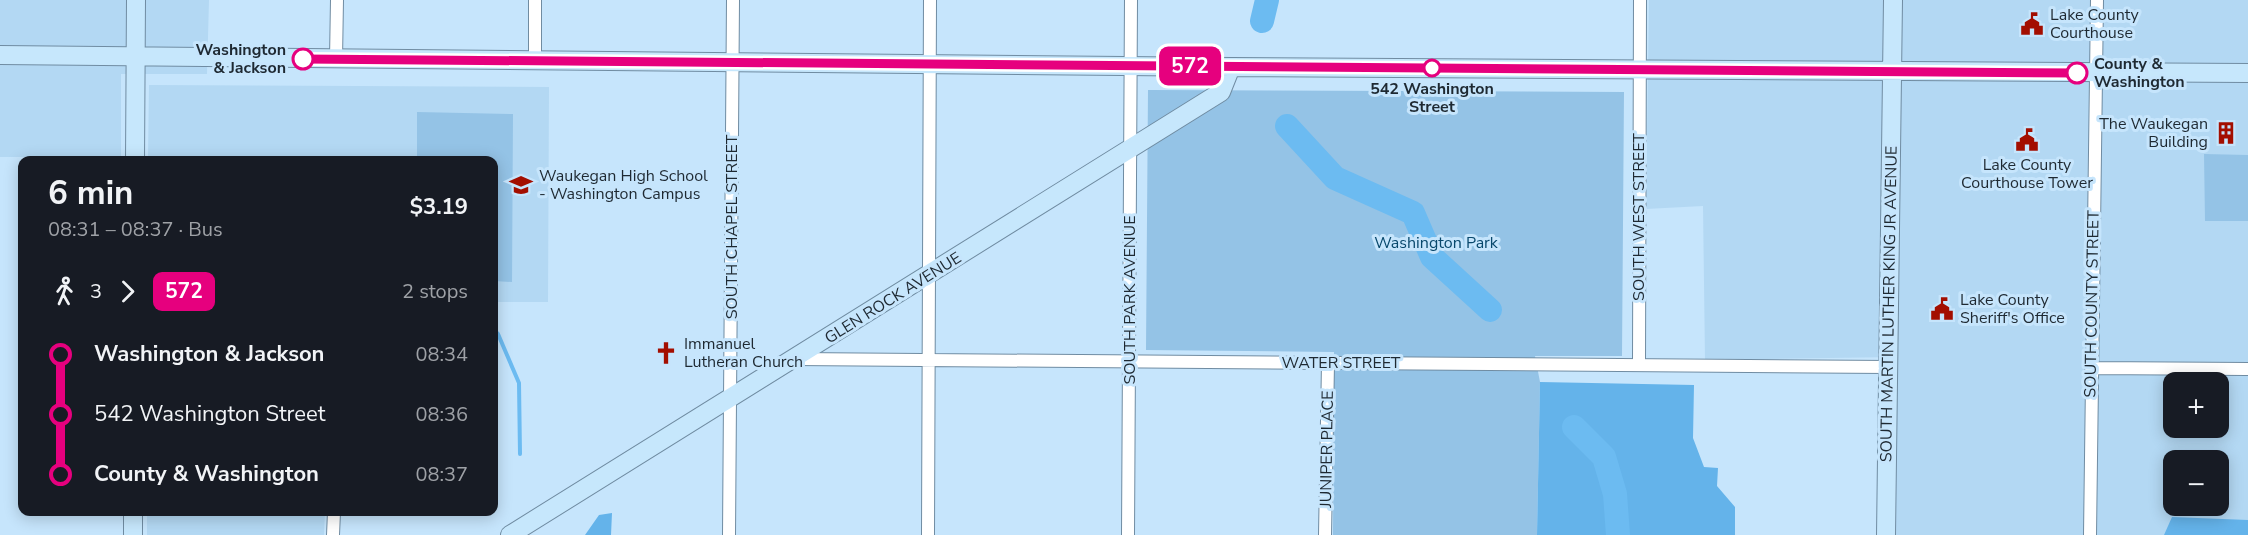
<!DOCTYPE html>
<meta charset="utf-8">
<style>
body{margin:0;font-family:"Nunito Sans",sans-serif;background:#20242c;color:#f1f3f6;height:100vh;display:flex;flex-direction:column;font-size:22px;white-space:nowrap}
*{box-sizing:border-box;margin:0}
p{font-size:20px;color:#9ea1a6}
.icon{flex:none;width:33px;height:33px;fill:none;stroke:currentColor;stroke-width:2;stroke-linecap:round;stroke-linejoin:round}
.map{position:relative;flex:1;overflow:hidden}
.drawer{position:absolute;left:18px;top:156px;width:480px;height:360px;display:flex;flex-direction:column;background:#171b24;border-radius:12px;box-shadow:0 3px 15px #0003}
.drawer>*{flex:none}
.badge{padding:0 12px;border-radius:9px;font-size:21px;line-height:39px}
.fabs{position:absolute;left:2163px;top:372px;display:grid;gap:12px}
.fabs a{display:grid;place-items:center;width:66px;height:66px;border-radius:12px;background:#171b24;box-shadow:0 3px 15px #0003;font-size:30px}
.map>.badge{position:absolute;translate:-50% -50%;box-shadow:0 0 0 3px #fff}
.legs{display:flex;align-items:center;gap:9px;height:66px;padding:0 30px;font-size:20px}
.legs p{margin-inline-start:auto}
.headline{display:flex;align-items:center;justify-content:space-between;height:102px;padding:0 30px}
h1{font-size:33px;font-weight:700;line-height:45px}
ul{padding:0 30px;list-style:none}
li{display:flex;align-items:center;gap:21px;height:60px;font-size:22px}
li i{display:grid;place-items:center;width:9px;height:100%;margin:0 8px;background:currentColor}
li i::after{content:'';width:15px;height:15px;margin:-8px;border:4px solid;border-radius:50%;background:#171b24}
li p{margin-inline-start:auto}
li:first-child i{background:linear-gradient(#0000 50%,currentColor 0)}
li:last-child i{background:linear-gradient(currentColor 50%,#0000 0)}
.map>svg:first-child{display:block}
</style>
<div class="map">
<svg width="2248" height="535" viewBox="0 0 2248 535">
<rect width="100%" height="100%" fill="#c6e5fc"/>
<path fill="#b3d8f3" fill-rule="evenodd" d="M 0,0 L 209,0 L 207,74 L 121,74 L 121,157 L 0,157 Z
M 1649,0 L 2248,0 L 2248,535 L 1896,535 L 1896,357 L 1705,360 L 1703,206 L 1646,209 ZM 2174,382 L 2218,382 L 2218,428 L 2174,428 ZM 2174,460 L 2218,460 L 2218,506 L 2174,506 Z
M 149,85 L 549,87 L 548,302 L 494,302 L 494,160 L 148,160 Z
M 147,512 L 325,512 L 324,535 L 147,535 Z"/>
<path fill="#94c3e6" d="M 1148,90 L 1624,92 L 1622,356 L 1535,356 L 1540,382 L 1537,535 L 1333,535 L 1334,352 L 1146,350 Z
M 417,112 L 513,114 L 512,282 L 494,281 L 494,160 L 417,160 Z
M 2204,154 L 2248,155 L 2248,221 L 2205,221 Z"/>
<path fill="#64b3ea" d="M 1540,382 L 1694,385 L 1693,438 L 1704,467 L 1718,468 L 1717,486 L 1735,507 L 1735,535 L 1537,535 Z
M 612,513 L 611,535 L 585,535 L 599,515 Z
M 2172,517 L 2248,520 L 2248,535 L 2164,535 Z"/>
<g fill="none" stroke-linecap="round" stroke-linejoin="round">
<path stroke="#6cbbf1" stroke-width="4" d="M 494,330 L 498,334 L 519,383 L 520,454"/>
<path stroke="#6cbbf1" stroke-width="24" d="M 1262,21 L 1267,0
M 1287,126 L 1335,178 L 1413,213 L 1432,257 L 1490,310
M 1574,427 L 1604,457 L 1615,494 L 1618,535"/>
<g stroke="#708ca2" stroke-width="14">
<path id="street" d="M 336,59 L 337,0
M 535,60 L 535,0
M 795,359 L 1889,367
M 1639,365 L 1640,0
M 2091,368 L 2248,369
M 333,535 L 334,512
M 729,535 L 733,0
M 928,535 L 930,0
M 1128,535 L 1131,0
M 1325,535 L 1328,363
M 2090,535 L 2097,0"/>
</g>
<g stroke="#708ca2" stroke-width="20">
<path id="secondary" d="M 0,55 L 1231,67 L 2248,73
M 135,160 L 136,0
M 133,535 L 133,512
M 510,535 L 1221,92 L 1231,67
M 1886,535 L 1893,0"/>
</g>
<use href="#street" stroke="#fff" stroke-width="12"/>
<use href="#secondary" stroke="#c6e7fc" stroke-width="18"/>
</g>
<g fill="none" stroke-linecap="round" stroke-linejoin="round">
<g stroke="#fff" stroke-width="14">
<path id="line-1" d="M 303,59 L 2077,73"/>
</g>
<use href="#line-1" stroke="#e6007e" stroke-width="9"/>
</g>
<defs>
<g id="civic-bare" transform="scale(1.8)"><path d="M-.6-6.5H3V-4.5H.6V-3L4-1V1h2V6H-6V1h2V-1L-.6-3ZM-1.2 2.5V6h2.4V2.5Z" fill="#a30e00" stroke="#c6e5fc" stroke-width="2.5" paint-order="stroke"/></g>
<g id="building-bare" transform="scale(1.8)"><path d="M-4-6H4V6H1V3H-1V6H-4ZM-2.5-4.3h1.7v1.8h-1.7ZM.8-4.3h1.7v1.8H.8ZM-2.5-1h1.7V.8h-1.7ZM.8-1h1.7V.8H.8Z" fill="#a30e00" stroke="#c6e5fc" stroke-width="2.5" paint-order="stroke"/></g>
<g id="school-bare" transform="scale(1.8)"><path d="M0-5L7-2L0 1L-7-2ZM-4 1L0 2.5L4 1V4Q0 6-4 4Z" fill="#a30e00" stroke="#c6e5fc" stroke-width="2.5" paint-order="stroke"/></g>
<g id="church-bare" transform="scale(1.8)"><path d="M-1.2-6h2.4v3.5h3.3v2.4h-3.3V6h-2.4V-.1h-3.3v-2.4h3.3Z" fill="#a30e00" stroke="#c6e5fc" stroke-width="2.5" paint-order="stroke"/></g>
</defs>
<g fill-rule="evenodd">
<use href="#civic-bare" x="2032" y="24"/>
<use href="#building-bare" x="2226" y="133"/>
<use href="#civic-bare" x="2027" y="140"/>
<use href="#school-bare" x="521" y="185"/>
<use href="#civic-bare" x="1942" y="309"/>
<use href="#church-bare" x="666" y="353"/>
</g>
<g fill="#fff" stroke="#e6007e" stroke-width="3">
<circle cx="303" cy="59" r="10"/>
<circle cx="1432" cy="68" r="8"/>
<circle cx="2077" cy="73" r="10"/>
</g>
<g text-anchor="middle" dominant-baseline="central" stroke-width="6" stroke-linejoin="round" paint-order="stroke">
<g font-size="16" fill="#1e2932" stroke="#c6e5fc" text-anchor="start">
<text x="2050" y="15">Lake County<tspan x="2050" dy="18">Courthouse</tspan></text>
<text x="2208" y="124" text-anchor="end">The Waukegan<tspan x="2208" dy="18">Building</tspan></text>
<text x="2027" y="165" text-anchor="middle">Lake County<tspan x="2027" dy="18">Courthouse Tower</tspan></text>
<text x="539" y="176">Waukegan High School<tspan x="539" dy="18">- Washington Campus</tspan></text>
<text x="1960" y="300">Lake County<tspan x="1960" dy="18">Sheriff's Office</tspan></text>
<text x="684" y="344">Immanuel<tspan x="684" dy="18">Lutheran Church</tspan></text>
</g>
<g font-size="16" font-weight="bold" fill="#1e2932" stroke="#c6e5fc" text-anchor="end">
<text x="286" y="50">Washington<tspan x="286" dy="18">&amp; Jackson</tspan></text>
<text x="2094" y="64" text-anchor="start">County &amp;<tspan x="2094" dy="18">Washington</tspan></text>
<text x="1432" y="89" text-anchor="middle">542 Washington<tspan x="1432" dy="18">Street</tspan></text>
</g>
<g font-size="16" fill="#1e2932" stroke="#c6e5fc">
<text transform="translate(1639 217) rotate(-90)">SOUTH WEST STREET</text>
<text transform="translate(732 227) rotate(-90)">SOUTH CHAPEL STREET</text>
<text transform="translate(893 298) rotate(-32)">GLEN ROCK AVENUE</text>
<text transform="translate(1130 300) rotate(-90)">SOUTH PARK AVENUE</text>
<text transform="translate(1889 304) rotate(-89)">SOUTH MARTIN LUTHER KING JR AVENUE</text>
<text transform="translate(2092 304) rotate(-89)">SOUTH COUNTY STREET</text>
<text x="1341" y="363">WATER STREET</text>
<text transform="translate(1327 449) rotate(-89)">JUNIPER PLACE</text>
</g>
<g font-size="16" fill="#08486c" stroke="#c6e5fc">
<text x="1436" y="243">Washington Park</text>
</g>
</g>
</svg>
<div class="fabs">
<a>+</a>
<a>−</a>
</div>
<b class="badge" style="left:1190px;top:66px;background:#e6007e;color:#fff">572</b>
<section class="drawer">
<div class="headline"><div><h1>6 min</h1><p>08:31 – 08:37 · Bus</p></div><b>$3.19</b></div>
<div class="legs"><svg class="icon" aria-label="walk" viewBox="0 0 24 24"><circle cx="13" cy="4" r="2"/><path d="M13 8l-2 6 4 7M11 14l-3 7M7 12l3-4h3l4 4"/></svg>3<svg class="icon" aria-label="forward" viewBox="0 0 24 24"><path d="M9 5l7 7-7 7"/></svg><b class="badge" style="background:#e6007e;color:#fff">572</b><p>2 stops</p></div>
<ul>
<li><i style="color:#e6007e"></i><b>Washington &amp; Jackson</b><p>08:34</p></li>
<li><i style="color:#e6007e"></i><span>542 Washington Street</span><p>08:36</p></li>
<li><i style="color:#e6007e"></i><b>County &amp; Washington</b><p>08:37</p></li>
</ul>
</section>
</div>
